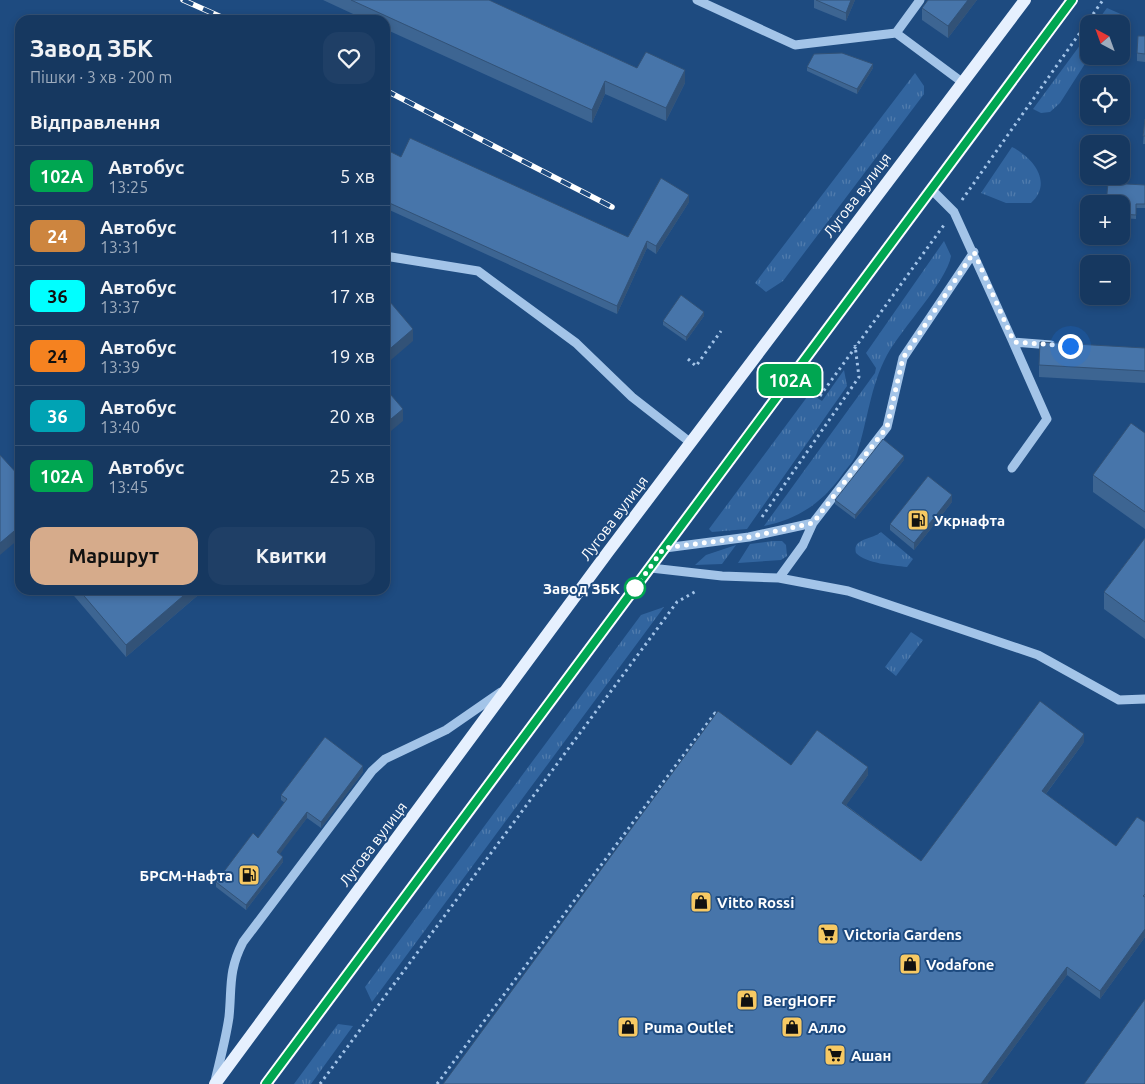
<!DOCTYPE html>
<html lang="uk">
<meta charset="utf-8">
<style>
body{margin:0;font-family:Ubuntu,sans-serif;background:#1f3f66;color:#f1f3f6;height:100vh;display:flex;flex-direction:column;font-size:19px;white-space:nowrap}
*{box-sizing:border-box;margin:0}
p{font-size:16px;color:#9eacbd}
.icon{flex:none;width:28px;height:28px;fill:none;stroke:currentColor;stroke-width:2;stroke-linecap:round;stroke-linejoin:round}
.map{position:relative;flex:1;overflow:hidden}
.drawer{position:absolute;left:15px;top:15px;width:375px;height:580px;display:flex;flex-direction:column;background:#163860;border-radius:15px;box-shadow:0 2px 8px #0003,0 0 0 1px #355275}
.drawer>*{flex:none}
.badge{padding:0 10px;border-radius:8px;font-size:18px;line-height:32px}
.needle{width:32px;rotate:319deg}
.controls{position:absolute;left:1080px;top:15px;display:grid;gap:10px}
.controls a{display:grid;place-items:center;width:50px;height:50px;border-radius:10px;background:#163860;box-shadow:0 2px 8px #0003,0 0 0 1px #355275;font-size:25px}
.you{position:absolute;width:25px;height:25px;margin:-12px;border:4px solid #fff;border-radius:50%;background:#1a73e8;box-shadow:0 0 0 8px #1a73e833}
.map>.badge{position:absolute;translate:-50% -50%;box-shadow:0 0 0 2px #fff}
h2{padding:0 15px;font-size:19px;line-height:45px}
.round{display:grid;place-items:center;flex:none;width:52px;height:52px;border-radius:15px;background:#1f3f66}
.head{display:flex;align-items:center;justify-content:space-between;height:85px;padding:0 15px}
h1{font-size:24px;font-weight:700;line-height:38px}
.button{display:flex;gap:10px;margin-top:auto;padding:10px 15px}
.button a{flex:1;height:58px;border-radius:15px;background:#d6ab8b;color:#111;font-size:20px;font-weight:700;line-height:58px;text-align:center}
.button a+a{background:#1f3f66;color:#f1f3f6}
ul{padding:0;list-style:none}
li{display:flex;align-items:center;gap:15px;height:60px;padding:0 15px;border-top:1px solid #355275}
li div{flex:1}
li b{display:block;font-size:19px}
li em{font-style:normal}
li .badge{min-width:55px;font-weight:700;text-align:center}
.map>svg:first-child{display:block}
</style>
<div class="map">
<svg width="1145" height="1084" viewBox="0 0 1145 1084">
<defs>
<pattern id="grass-tufts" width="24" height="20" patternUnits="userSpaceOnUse" patternTransform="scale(1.25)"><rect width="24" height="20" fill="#32659f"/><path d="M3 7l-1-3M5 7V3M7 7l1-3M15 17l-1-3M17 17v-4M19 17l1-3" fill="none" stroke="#517cad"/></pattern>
</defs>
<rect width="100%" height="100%" fill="#1e4b80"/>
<path fill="url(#grass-tufts)" d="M 1107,8 L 1123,15 C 1117,27 1108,24 1095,24 Z
M 1089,33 L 1090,56 L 1060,103 L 1050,112 L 1041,113 L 1033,109 Z
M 915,73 L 924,86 L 924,94 L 783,281 L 766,292 L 755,283 Z
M 1012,147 C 1034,158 1053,183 1031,203 L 1006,203 L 981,193 Z
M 944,241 L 951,256 C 947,281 902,328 887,355 C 870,387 868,420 857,453 C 854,461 847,468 842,475 C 822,503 798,519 764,526 L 875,373 L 876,368 L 866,353 Z
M 844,370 L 847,386 L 747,529 L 712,532 L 709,529 L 810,393 L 822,401 Z
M 881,532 L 913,559 L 907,567 C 892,565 867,564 856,553 C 852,538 872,540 881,532 Z
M 773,541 L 782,541 L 786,545 L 787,556 L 781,560 L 738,563 L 750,544 Z
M 736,545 L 722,564 L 695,565 L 706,555 Z
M 664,607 L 372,1002 L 365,987 L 641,615 Z
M 911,632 L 923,640 L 896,676 L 885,667 Z
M 338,1024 L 353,1026 L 311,1084 L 294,1084 Z"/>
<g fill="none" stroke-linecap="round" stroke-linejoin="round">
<path stroke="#a3c4e8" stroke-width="3" stroke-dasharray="2.5 4" stroke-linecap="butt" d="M 962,200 L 1103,0
M 688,359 L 696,366 L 721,331
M 820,396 L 944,225
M 762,517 L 859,377 L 855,345
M 320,1084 L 677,602 L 698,590
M 437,1084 L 715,713 L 718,715"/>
<path stroke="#a3c4e8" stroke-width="9" d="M 697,0 L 795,45 L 896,33 L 962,82
M 896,33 L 920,0
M 932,190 L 954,212 L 1013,342 L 1051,345
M 385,256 L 478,271 L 576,343 L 632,397 L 691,443
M 1012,468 L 1047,419 L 1013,342
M 665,548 L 749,537 L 813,523
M 651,568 L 722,576 L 779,578 L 848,591 L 1038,655 L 1119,700 L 1145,699
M 779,578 L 803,545 L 813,523 L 887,427 L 903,358 L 974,252
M 215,1081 C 220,1060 226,1038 229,1017 C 232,987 228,971 243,942 L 372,771 L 385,759 L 446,730 L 501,692"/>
<path stroke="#e6f0fe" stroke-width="12" d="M 215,1084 L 608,552 L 1025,0
M 266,1084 L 1072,0"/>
<g stroke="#fff" stroke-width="5.5">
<path id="rail" d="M 183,0 L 228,20
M 385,90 L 612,207"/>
</g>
<use href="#rail" stroke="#1e4b80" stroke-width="4" stroke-dasharray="11" stroke-linecap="butt"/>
</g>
<path fill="#3d6592" d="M 323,0 L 489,0 L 637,68 L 685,83 L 666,121 L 605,94 L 592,123 L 385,29 L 385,20 L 366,20 Z
M 814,0 L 855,0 L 846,21 L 814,8 Z
M 928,0 L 977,0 L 948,38 L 922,20 L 922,8 Z
M 1145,36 L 1145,62 L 1137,61 L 1137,53 Z
M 807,67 L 873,68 L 857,94 L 807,71 Z
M 1145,119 L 1145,144 L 1143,144 Z
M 385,149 L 401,157 L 628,237 L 689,202 L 656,254 L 647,248 L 617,314 L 385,208 Z
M 1145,185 L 1145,208 L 1136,208 L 1136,219 L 1121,218 L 1121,204 Z
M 704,316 L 686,341 L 663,325 L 663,321 Z
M 1145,348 L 1145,383 L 1039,377 L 1039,365 Z
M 1145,433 L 1145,529 L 1093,492 L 1093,475 Z
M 904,460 L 855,519 L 835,504 L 835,500 Z
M 952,502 L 914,550 L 890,530 L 890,524 Z
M 1145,538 L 1145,639 L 1104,609 L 1104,592 Z
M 69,590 L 204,590 L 126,657 Z
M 1084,742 L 1046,794 L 1116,846 L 1145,822 L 1145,937 L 1100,999 L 1067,975 L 987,1084 L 443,1084 L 791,765 L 868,775 L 846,805 L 921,861 Z
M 363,772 L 321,828 L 307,818 L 279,854 L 283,862 L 246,910 L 216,887 L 216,882 L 258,838 L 285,803 L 281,800 L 281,795 Z"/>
<path fill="#325277" d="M 851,0 L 855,0 L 846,21 L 846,13 Z
M 968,0 L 977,0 L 948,38 L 948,26 Z
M 873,64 L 873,68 L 857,94 L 857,89 Z
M 685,70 L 685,83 L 666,121 L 666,108 Z
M 605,81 L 605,94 L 592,123 L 592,110 Z
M 689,195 L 689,202 L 656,254 L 656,246 Z
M 647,241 L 647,248 L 617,314 L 617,306 Z
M 704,312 L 704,316 L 686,341 L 686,337 Z
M 413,329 L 413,341 L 385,365 L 385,353 Z
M 403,409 L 403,421 L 385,436 L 385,424 Z
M 904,456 L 904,460 L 855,519 L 855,515 Z
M 952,495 L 952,502 L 914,550 L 914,543 Z
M 20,526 L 20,538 L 0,555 L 0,543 Z
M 190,590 L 204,590 L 126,657 L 126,645 Z
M 1084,734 L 1084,742 L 1042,799 L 1042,791 Z
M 363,766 L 363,772 L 321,828 L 321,822 Z
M 868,767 L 868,775 L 842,811 L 842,803 Z
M 307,812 L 307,818 L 277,858 L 277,852 Z
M 283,857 L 283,862 L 246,910 L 246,905 Z
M 1145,929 L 1145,937 L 1100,999 L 1100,991 Z
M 1067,967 L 1067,975 L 987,1084 L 981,1084 Z"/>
<path fill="#4775aa" stroke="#325277" d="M 351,0 L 489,0 L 637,68 L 646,52 L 685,70 L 666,108 L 605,81 L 592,110 Z
M 816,0 L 851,0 L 846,13 Z
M 928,0 L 968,0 L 948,26 L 922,8 Z
M 1138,36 L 1145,36 L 1145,54 L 1137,53 Z
M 842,53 L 873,64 L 857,89 L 807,67 L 814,54 Z
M 1145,119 L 1145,136 L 1143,136 Z
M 410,138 L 628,237 L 661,178 L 689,195 L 656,246 L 647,241 L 617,306 L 385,201 L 385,149 L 401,157 Z
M 1108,183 L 1145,185 L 1145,204 L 1136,204 L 1136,215 L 1121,214 L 1121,204 L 1106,204 Z
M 681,295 L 704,312 L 686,337 L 663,321 Z
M 385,296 L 413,329 L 385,353 Z
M 1040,342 L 1145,348 L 1145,371 L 1039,365 Z
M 385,388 L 403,409 L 385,424 Z
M 1131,423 L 1145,433 L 1145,512 L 1093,475 Z
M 883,439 L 904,456 L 855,515 L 835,500 Z
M 0,455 L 20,477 L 20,526 L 0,543 Z
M 928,476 L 952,495 L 914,543 L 890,524 Z
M 1145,538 L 1145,622 L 1104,592 Z
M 79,590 L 190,590 L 126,645 Z
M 1040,701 L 1084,734 L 1042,791 L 1116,846 L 1137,817 L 1145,822 L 1145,894 L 1143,896 L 1145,897 L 1145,929 L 1100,991 L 1067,967 L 981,1084 L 443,1084 L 718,711 L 791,765 L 817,730 L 868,767 L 842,803 L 921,861 Z
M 325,737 L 363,766 L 321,822 L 307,812 L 277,852 L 283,857 L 246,905 L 216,882 L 253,833 L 258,838 L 287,799 L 281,795 Z
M 1145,999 L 1145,1084 L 1084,1084 Z"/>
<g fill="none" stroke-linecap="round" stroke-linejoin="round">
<g stroke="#fff" stroke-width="11">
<path id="line" d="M 266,1084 L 1072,0"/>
</g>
<use href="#line" stroke="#00a651" stroke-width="8"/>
<path stroke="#fff" stroke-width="5" stroke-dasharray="0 9" d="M 635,588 L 664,548 L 749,537 L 813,523 L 887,427 L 903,358 L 974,252 L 1014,342 L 1070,346"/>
</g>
<defs>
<g id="fuel-square" transform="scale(1.125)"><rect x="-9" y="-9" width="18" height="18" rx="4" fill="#f7c963" stroke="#1e4b80"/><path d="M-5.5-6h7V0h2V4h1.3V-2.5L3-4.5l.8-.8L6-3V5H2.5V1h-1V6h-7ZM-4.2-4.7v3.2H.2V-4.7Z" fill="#111"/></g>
<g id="shop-square" transform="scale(1.125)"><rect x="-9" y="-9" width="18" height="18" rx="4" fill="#f7c963" stroke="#1e4b80"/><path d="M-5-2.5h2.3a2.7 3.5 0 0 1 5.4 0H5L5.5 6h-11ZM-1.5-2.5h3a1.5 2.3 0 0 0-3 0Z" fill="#111"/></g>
<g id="supermarket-square" transform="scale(1.125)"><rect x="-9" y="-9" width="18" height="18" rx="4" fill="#f7c963" stroke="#1e4b80"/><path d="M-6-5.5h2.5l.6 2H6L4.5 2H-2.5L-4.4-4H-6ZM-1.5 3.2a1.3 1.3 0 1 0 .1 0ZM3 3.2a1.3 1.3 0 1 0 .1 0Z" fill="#111"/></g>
</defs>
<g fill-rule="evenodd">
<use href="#fuel-square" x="918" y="520"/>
<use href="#fuel-square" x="249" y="875"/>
<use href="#shop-square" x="701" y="902"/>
<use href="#supermarket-square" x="828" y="934"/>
<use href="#shop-square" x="910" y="964"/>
<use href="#shop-square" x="747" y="1000"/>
<use href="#shop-square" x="628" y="1027"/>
<use href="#shop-square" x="792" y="1027"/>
<use href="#supermarket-square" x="835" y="1055"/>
</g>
<circle fill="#fff" stroke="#00a651" stroke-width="2.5" cx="635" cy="588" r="10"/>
<g text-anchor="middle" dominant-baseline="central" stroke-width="4" stroke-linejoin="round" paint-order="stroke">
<g font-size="15" fill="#fff" stroke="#1e4b80">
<text transform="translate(857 195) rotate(-53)">Лугова вулиця</text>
<text transform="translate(614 518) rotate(-53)">Лугова вулиця</text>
<text transform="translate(373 844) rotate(-53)">Лугова вулиця</text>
</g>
<g font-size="15" font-weight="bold" fill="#fff" stroke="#1e4b80" text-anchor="start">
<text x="934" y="520">Укрнафта</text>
<text x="233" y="875" text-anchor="end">БРСМ-Нафта</text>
<text x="717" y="902">Vitto Rossi</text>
<text x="844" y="934">Victoria Gardens</text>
<text x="926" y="964">Vodafone</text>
<text x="763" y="1000">BergHOFF</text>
<text x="644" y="1027">Puma Outlet</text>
<text x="808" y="1027">Алло</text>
<text x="851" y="1055">Ашан</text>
</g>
<g font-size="15" font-weight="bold" fill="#fff" stroke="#1e4b80" text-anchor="end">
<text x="620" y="588">Завод ЗБК</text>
</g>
</g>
</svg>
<div class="controls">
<a><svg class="needle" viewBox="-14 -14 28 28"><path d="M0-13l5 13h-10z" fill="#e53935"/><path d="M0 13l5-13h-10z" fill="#9eacbd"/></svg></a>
<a><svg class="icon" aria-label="locate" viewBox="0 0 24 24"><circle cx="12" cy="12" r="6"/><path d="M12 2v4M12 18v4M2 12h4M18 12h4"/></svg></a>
<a><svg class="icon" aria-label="layers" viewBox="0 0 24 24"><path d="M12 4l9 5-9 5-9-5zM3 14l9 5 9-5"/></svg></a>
<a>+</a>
<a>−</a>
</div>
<div class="you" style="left:1070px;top:346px"></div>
<b class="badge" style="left:790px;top:380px;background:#00a651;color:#fff">102А</b>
<section class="drawer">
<div class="head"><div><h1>Завод ЗБК</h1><p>Пішки · 3 хв · 200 m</p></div><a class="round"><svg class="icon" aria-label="heart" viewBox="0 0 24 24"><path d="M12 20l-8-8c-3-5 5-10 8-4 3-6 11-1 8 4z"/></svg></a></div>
<h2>Відправлення</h2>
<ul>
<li><span class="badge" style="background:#00a651;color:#fff">102А</span><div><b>Автобус</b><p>13:25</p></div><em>5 хв</em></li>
<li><span class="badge" style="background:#cd853f;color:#fff">24</span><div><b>Автобус</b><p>13:31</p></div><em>11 хв</em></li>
<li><span class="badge" style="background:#0ff;color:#111">36</span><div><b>Автобус</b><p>13:37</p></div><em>17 хв</em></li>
<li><span class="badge" style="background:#f58220;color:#111">24</span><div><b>Автобус</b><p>13:39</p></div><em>19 хв</em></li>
<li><span class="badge" style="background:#00a3b4;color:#fff">36</span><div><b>Автобус</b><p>13:40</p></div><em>20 хв</em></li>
<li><span class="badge" style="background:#00a651;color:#fff">102А</span><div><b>Автобус</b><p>13:45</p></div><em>25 хв</em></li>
</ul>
<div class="button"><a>Маршрут</a><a>Квитки</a></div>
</section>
</div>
